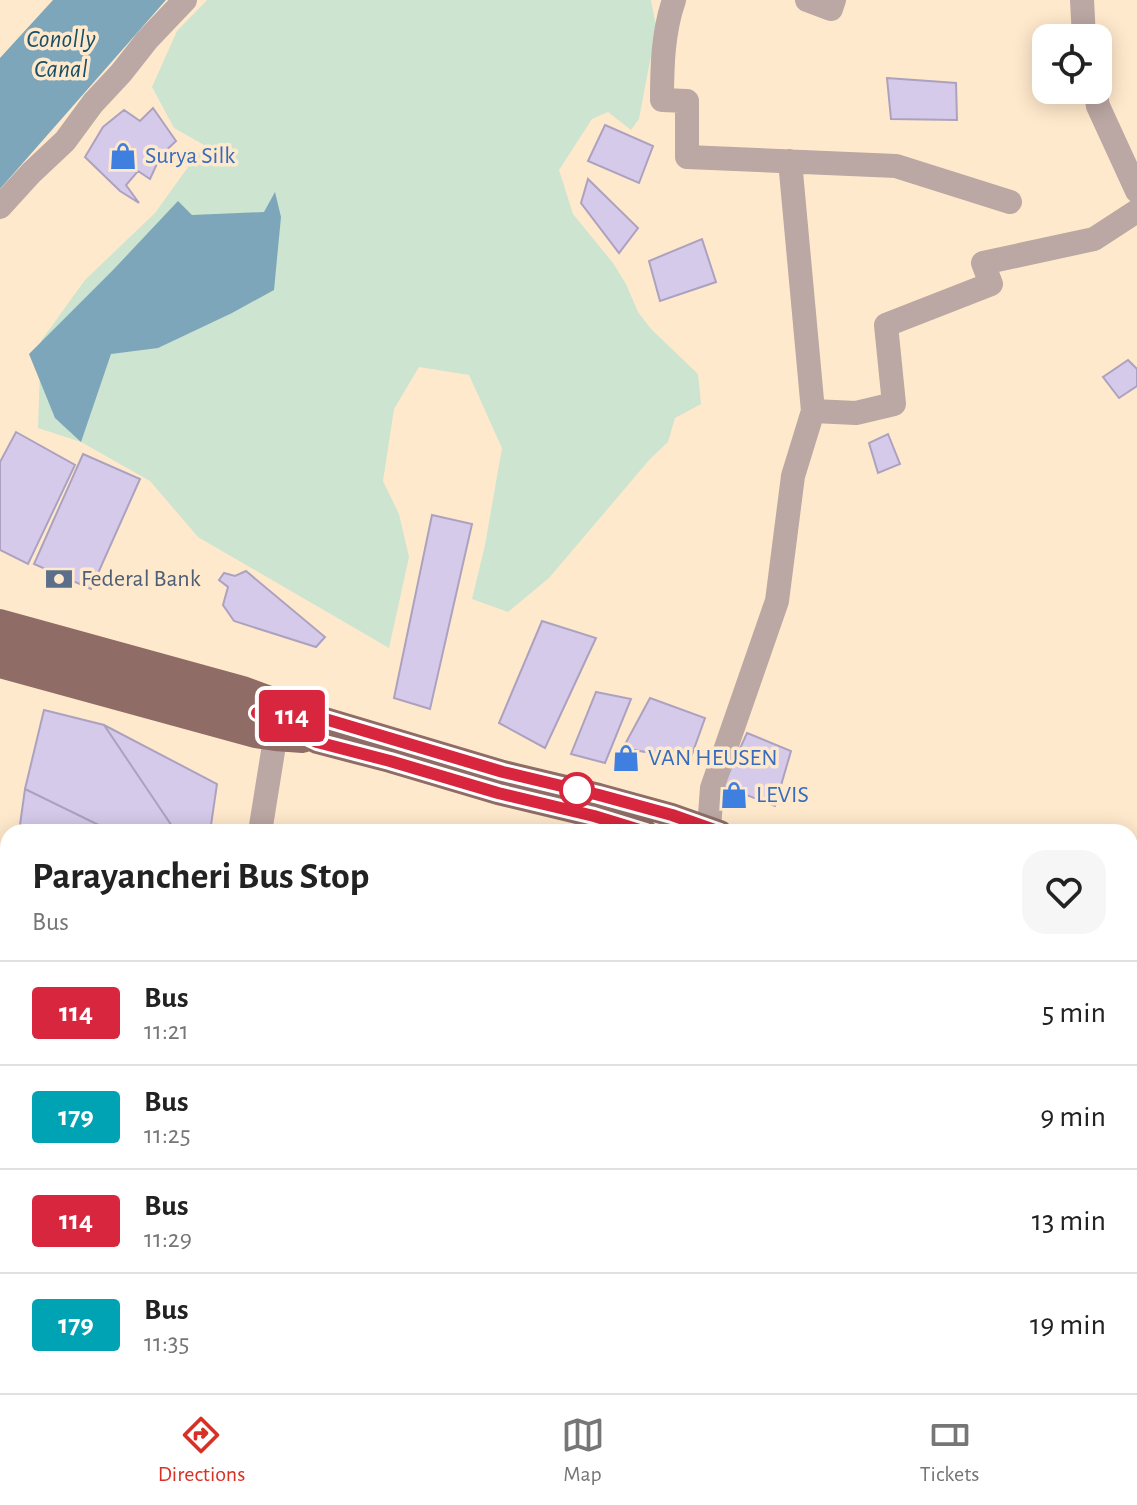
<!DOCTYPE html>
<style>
body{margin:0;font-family:"Alegreya Sans",sans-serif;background:#f6f6f6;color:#222;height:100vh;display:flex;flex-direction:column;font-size:30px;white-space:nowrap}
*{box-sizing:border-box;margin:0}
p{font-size:26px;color:#767676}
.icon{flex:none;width:44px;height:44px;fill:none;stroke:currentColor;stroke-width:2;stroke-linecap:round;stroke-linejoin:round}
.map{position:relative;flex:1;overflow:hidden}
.side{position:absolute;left:0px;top:824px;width:1138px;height:570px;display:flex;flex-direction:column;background:#fff;border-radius:24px 24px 0 0;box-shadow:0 4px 20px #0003}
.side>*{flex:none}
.badge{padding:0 16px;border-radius:6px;font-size:28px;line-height:52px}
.fabs{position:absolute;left:1032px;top:24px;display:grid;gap:16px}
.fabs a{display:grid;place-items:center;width:80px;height:80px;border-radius:16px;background:#fff;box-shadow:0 4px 20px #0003;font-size:40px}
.map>.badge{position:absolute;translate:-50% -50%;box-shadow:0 0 0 4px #fff}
.round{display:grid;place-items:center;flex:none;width:84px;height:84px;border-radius:24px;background:#f6f6f6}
.summary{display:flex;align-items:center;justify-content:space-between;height:136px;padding:0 32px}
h1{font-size:38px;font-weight:700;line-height:60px}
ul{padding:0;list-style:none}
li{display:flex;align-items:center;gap:24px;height:104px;padding:0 32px;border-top:2px solid #e0e0e0}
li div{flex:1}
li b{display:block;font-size:30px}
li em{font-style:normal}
li .badge{min-width:88px;font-weight:700;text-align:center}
.dock{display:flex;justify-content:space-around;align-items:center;height:112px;border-top:2px solid #e0e0e0;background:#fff;font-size:22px;color:#767676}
.dock a{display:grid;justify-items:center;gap:4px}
.dock .selected{color:#d93025}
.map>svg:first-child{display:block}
</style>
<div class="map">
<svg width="1137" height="1393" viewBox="0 0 1137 1393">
<rect width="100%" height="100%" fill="#ffe9cc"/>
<path fill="#cce4d0" d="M 207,0 L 651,0 L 657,32 L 650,61 L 639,119 L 631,130 L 608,112 L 592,119 L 559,170 L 573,214 L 613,263 L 626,284 L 638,312 L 651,329 L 698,374 L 701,404 L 675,418 L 668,442 L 650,459 L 549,578 L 508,612 L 472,599 L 485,545 L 502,448 L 469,375 L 419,367 L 394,409 L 383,481 L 399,514 L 409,557 L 389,648 L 198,537 L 150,481 L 81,442 L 38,428 L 41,341 L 85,280 L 155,213 L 204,145 L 174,128 L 152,87 L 177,31 Z"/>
<path fill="#7da6bb" d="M 53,0 L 166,0 L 0,189 L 0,58 Z
M 275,192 L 281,217 L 274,290 L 232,313 L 158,348 L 111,354 L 81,442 L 55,418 L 29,354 L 114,269 L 178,201 L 192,215 L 264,212 Z"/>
<path fill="#d5caea" stroke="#aca2c0" stroke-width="2" d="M 887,78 L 956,83 L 957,120 L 891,119 Z
M 153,108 L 176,141 L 161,155 L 150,179 L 138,171 L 126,185 L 139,203 L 120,191 L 85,157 L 103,127 L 124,110 L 140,121 Z
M 605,125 L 653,146 L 639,183 L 588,161 Z
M 588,179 L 638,228 L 619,253 L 581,203 Z
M 702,239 L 716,282 L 660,301 L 649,261 Z
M 1128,360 L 1137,369 L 1137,386 L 1119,398 L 1103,377 Z
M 16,432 L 75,465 L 28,564 L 0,550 L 0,462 Z
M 888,434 L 900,464 L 878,473 L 869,443 Z
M 83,454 L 140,479 L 91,589 L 34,564 Z
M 432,515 L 472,524 L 430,709 L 394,698 Z
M 246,571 L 325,637 L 316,647 L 234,621 L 223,605 L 228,587 L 219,580 L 224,573 L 235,576 Z
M 542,621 L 596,638 L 545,748 L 499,723 Z
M 596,692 L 631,699 L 605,763 L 571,754 Z
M 650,698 L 705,718 L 690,760 L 623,748 Z
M 44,710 L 104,725 L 176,832 L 113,832 L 25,789 Z
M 104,725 L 217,784 L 210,832 L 176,832 Z
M 747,733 L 791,751 L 775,806 L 723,786 Z
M 25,789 L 113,832 L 19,832 Z
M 1130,1065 L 1137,1067 L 1131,1095 L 1130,1094 Z
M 1060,1386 L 1089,1387 L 1089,1393 L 1061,1393 Z"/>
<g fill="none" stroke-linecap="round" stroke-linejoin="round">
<path stroke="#bba7a3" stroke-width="24" d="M 674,0 C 663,32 662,66 662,100 L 687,101 L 687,157 L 896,166 L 1010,202
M 807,0 L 831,9 L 834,0
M 1082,0 L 1084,38
M 1095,90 L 1098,106 L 1137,191
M 0,207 L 31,173 L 65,141 L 93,103 L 121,73 L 147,40 L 185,0
M 813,411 L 856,413 L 894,404 L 886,325 L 991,284 L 983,263 L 1094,239 L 1137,211
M 709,828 L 712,788 L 777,601 L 793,476 L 813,411 L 790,161
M 260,832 L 275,739
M 0,1208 L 8,1208
M 207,1393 L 207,1386
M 578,1393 L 579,1386"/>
<path stroke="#8f6c66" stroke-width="24" d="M 0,621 L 243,688 L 297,708
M 0,642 L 73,664 L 257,713 L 325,719 L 503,772 L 599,795 L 672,815 L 720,832
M 0,666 L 255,736 L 275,739 L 303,741
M 273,721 L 317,742 L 390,761 L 498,793 L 594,816 L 646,832
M 1130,935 L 1137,937
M 1130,958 L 1137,959"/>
</g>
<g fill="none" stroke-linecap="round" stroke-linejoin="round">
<g stroke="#fff" stroke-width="18">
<path id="line" d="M 646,832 L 594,816 L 498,793 L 390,761 L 317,742 L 257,713 L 325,719 L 503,772 L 599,795 L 672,815 L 720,832"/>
</g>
<use href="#line" stroke="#d7263d" stroke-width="12"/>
</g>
<defs>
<g id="shop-bare" transform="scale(2.16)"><path d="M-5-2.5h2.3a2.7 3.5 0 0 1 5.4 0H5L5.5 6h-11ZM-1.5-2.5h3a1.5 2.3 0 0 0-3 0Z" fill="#3f7fe0" stroke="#ffe9cc" stroke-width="2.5" paint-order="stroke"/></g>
<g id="bank-bare" transform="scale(2.16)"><path d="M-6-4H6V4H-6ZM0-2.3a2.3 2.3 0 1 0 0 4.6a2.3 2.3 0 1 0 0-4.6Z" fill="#5c6f8a" stroke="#ffe9cc" stroke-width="2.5" paint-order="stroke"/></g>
</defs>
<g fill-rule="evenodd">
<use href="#shop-bare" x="123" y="156"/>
<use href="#bank-bare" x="59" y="579"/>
<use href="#shop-bare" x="626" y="758"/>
<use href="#shop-bare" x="734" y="795"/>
</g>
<circle fill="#fff" stroke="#d7263d" stroke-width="4" cx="577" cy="790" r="16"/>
<g text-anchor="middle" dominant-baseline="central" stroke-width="7" stroke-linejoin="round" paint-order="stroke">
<g font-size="24" fill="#366cbe" stroke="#ffe9cc" text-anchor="start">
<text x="145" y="156">Surya Silk</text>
<text x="648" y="758">VAN HEUSEN</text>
<text x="756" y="795">LEVIS</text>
</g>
<g font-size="24" fill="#4e5e75" stroke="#ffe9cc" text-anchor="start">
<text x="81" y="579">Federal Bank</text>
</g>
<g font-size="26" font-style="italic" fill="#194f66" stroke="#ffe9cc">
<text x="61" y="39">Conolly<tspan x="61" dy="30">Canal</tspan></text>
</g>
</g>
</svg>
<div class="fabs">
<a><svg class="icon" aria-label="locate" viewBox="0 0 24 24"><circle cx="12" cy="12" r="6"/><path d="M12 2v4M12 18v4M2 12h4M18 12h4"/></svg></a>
</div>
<b class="badge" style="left:292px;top:716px;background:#d7263d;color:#fff">114</b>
<section class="side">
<div class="summary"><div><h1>Parayancheri Bus Stop</h1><p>Bus</p></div><a class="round"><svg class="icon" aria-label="heart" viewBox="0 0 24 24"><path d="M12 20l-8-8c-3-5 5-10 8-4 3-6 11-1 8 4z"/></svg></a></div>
<ul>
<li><span class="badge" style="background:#d7263d;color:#fff">114</span><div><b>Bus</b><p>11:21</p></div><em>5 min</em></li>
<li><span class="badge" style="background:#00a3b4;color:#fff">179</span><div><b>Bus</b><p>11:25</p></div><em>9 min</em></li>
<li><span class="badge" style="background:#d7263d;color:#fff">114</span><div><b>Bus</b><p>11:29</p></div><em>13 min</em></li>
<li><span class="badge" style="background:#00a3b4;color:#fff">179</span><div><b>Bus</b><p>11:35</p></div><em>19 min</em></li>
</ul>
</section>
</div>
<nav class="dock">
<a class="selected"><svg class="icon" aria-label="directions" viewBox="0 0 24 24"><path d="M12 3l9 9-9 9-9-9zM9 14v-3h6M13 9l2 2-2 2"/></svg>Directions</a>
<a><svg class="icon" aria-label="map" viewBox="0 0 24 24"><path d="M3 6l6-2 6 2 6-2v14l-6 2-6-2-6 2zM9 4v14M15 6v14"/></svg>Map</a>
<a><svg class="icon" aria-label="tickets" viewBox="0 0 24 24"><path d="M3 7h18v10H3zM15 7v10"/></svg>Tickets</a>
</nav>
